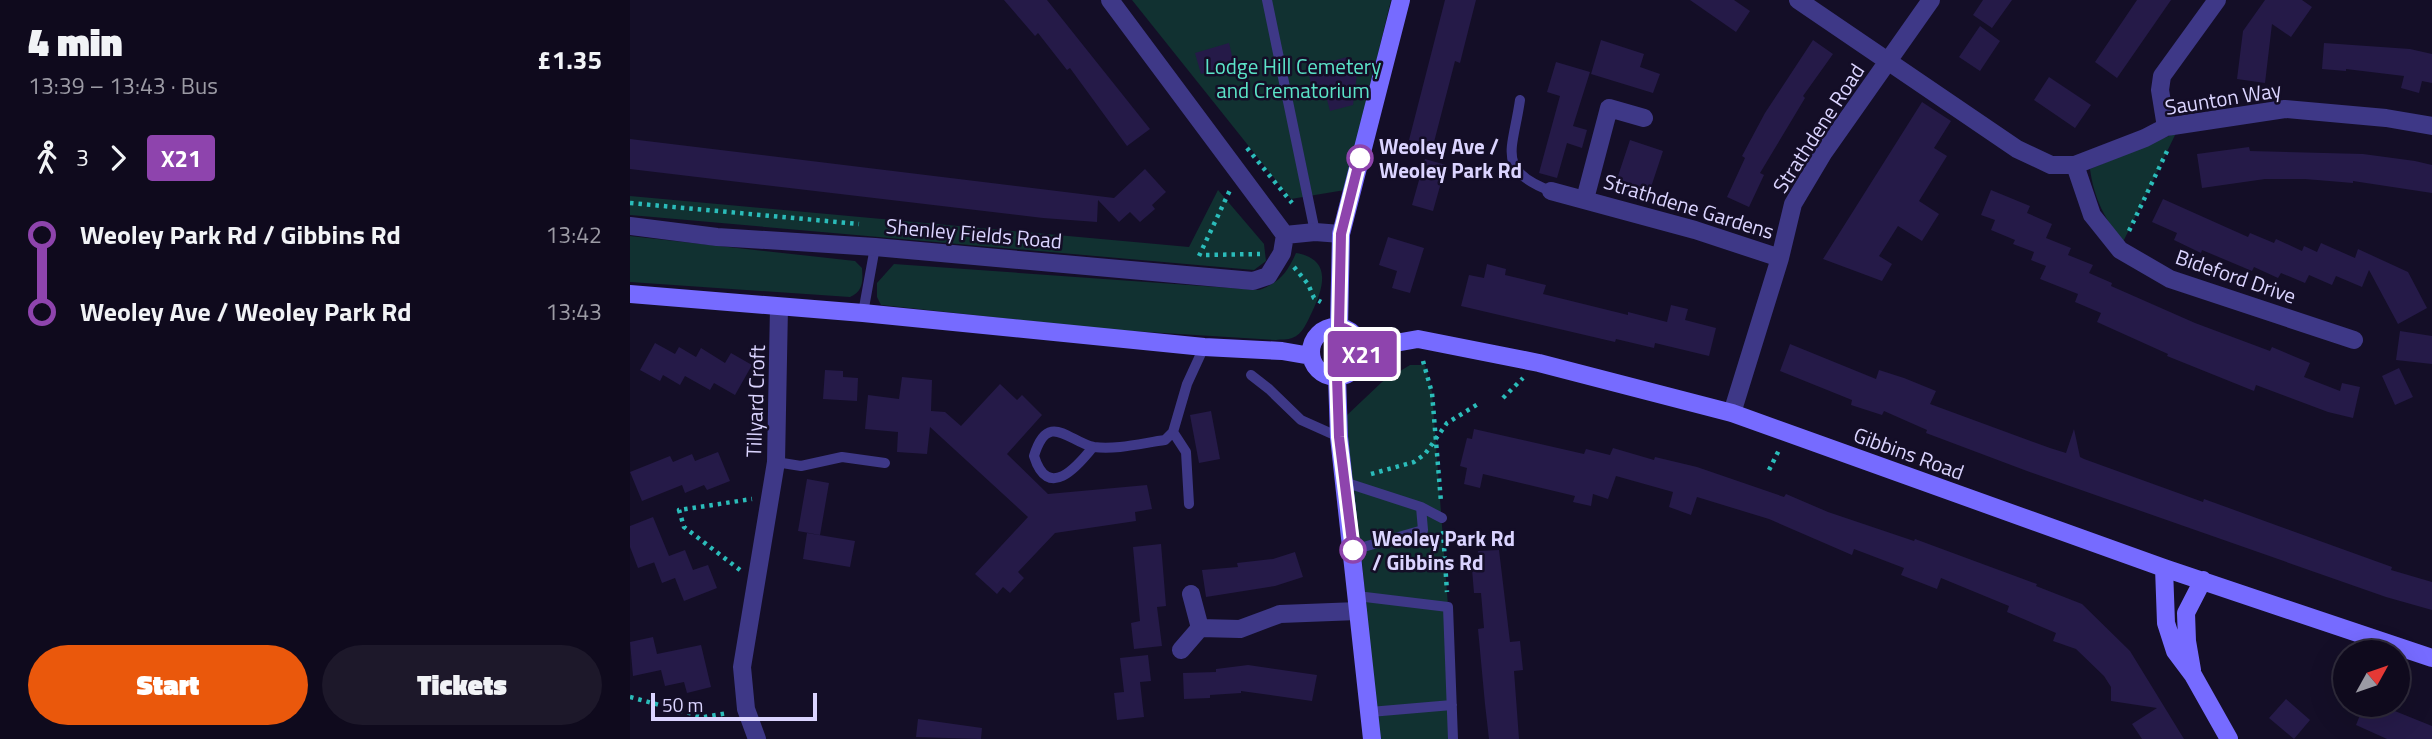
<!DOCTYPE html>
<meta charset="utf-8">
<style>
body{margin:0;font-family:"Titillium Web",sans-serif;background:#1d182a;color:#f1f3f6;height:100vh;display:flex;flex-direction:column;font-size:26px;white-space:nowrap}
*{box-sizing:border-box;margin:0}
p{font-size:23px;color:#9b9aa4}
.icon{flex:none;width:38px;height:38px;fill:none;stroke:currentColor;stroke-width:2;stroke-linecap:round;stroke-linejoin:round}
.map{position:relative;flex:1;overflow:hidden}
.side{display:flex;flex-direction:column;background:#0f0a1d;width:630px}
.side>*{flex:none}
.badge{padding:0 14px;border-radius:5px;font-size:24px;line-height:46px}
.needle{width:46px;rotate:50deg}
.tools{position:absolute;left:1703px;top:640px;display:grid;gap:14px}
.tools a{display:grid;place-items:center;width:77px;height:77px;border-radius:50%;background:#0f0a1d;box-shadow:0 7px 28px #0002,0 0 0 2px #2f2b3b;font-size:35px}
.scale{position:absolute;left:21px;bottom:18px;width:166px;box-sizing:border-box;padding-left:7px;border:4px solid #dbd4ff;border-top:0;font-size:19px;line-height:24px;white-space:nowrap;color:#dbd4ff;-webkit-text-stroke:5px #140e27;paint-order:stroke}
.map>.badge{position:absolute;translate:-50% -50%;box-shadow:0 0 0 4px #fff}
.legs{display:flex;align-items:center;gap:10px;height:77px;padding:0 28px;font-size:23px}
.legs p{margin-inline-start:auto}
.head{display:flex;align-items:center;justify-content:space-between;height:119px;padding:0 28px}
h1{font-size:38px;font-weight:800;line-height:52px}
.action{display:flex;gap:14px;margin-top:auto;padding:14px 28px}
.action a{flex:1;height:80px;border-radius:42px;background:#ea580c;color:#fff;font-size:28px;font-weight:800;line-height:80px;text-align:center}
.action a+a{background:#1d182a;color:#f1f3f6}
ul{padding:0 28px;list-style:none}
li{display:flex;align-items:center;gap:24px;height:77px;font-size:26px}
li i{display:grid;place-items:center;width:10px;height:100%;margin:0 9px;background:currentColor}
li i::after{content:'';width:18px;height:18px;margin:-9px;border:5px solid;border-radius:50%;background:#0f0a1d}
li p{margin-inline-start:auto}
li:first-child i{background:linear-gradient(#0000 50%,currentColor 0)}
li:last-child i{background:linear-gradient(currentColor 50%,#0000 0)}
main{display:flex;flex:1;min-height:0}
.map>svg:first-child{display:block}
</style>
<main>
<section class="side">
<div class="head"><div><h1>4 min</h1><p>13:39 – 13:43 · Bus</p></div><b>£1.35</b></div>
<div class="legs"><svg class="icon" aria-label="walk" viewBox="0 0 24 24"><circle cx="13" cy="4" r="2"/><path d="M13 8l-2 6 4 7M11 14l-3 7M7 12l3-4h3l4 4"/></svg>3<svg class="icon" aria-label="forward" viewBox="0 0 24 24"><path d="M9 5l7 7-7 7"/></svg><b class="badge" style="background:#8e44ad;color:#fff">X21</b></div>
<ul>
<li><i style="color:#8e44ad"></i><b>Weoley Park Rd / Gibbins Rd</b><p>13:42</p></li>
<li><i style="color:#8e44ad"></i><b>Weoley Ave / Weoley Park Rd</b><p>13:43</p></li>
</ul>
<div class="action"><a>Start</a><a>Tickets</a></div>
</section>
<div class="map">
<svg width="1802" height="739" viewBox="0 0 1802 739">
<rect width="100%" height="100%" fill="#140e27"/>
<path fill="#113131" d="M 502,0 L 761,0 L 715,190 L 661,199 Z
M 1546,133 L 1493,242 C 1475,219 1464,199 1460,169 Z
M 588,190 L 634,244 L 636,261 L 624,270 L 0,215 L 0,196 L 559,247 Z
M 0,236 L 225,261 L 232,268 C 233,282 233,291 220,297 L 0,282 Z
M 666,253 C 702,259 694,287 682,312 C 677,322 673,334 662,338 C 658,340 651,339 646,340 L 485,330 L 251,305 L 247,297 L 247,283 L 264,264 L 629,290 C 650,282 657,273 666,253 Z
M 780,365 L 795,365 L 802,392 L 818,606 L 823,739 L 748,739 L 731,550 L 715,417 L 752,382 Z"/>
<path fill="#251a48" d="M 374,0 L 417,0 L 520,129 L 497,146 L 440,68 L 437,70 L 408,33 L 405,36 Z
M 815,0 L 846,0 L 834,47 L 830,63 L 825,61 L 803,146 L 779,140 Z
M 1060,0 L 1104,0 L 1120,11 L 1106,32 Z
M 1353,0 L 1382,0 L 1362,28 L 1343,15 Z
M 1507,0 L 1541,0 L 1487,78 L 1465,62 Z
M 1635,0 L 1672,0 L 1682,7 L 1661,37 L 1642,24 L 1635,83 L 1607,79 L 1613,31 Z
M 1350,26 L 1370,41 L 1350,71 L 1329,57 Z
M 971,40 L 1014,54 L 1010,67 L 1030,74 L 1023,93 L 961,74 Z
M 1183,40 L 1203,54 L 1173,96 L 1175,98 L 1130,173 L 1134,175 L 1119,207 L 1097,197 L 1115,158 L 1112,156 L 1135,113 Z
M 599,43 L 604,64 L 571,74 L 565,53 Z
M 1694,43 L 1780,49 L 1802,54 L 1802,83 L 1792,81 L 1789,93 L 1771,88 L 1774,76 L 1716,69 L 1716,71 L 1692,69 Z
M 717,57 L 720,68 L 728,66 L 723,105 L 700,111 L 695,92 L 684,95 L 677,68 Z
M 926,62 L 960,72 L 943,126 L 957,130 L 952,148 L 937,143 L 927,178 L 909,173 L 930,96 L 917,92 Z
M 1419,77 L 1461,105 L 1445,128 L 1404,100 Z
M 1292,102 L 1321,121 L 1304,148 L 1317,156 L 1289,201 L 1309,214 L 1292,241 L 1268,226 L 1249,256 L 1262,264 L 1252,281 L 1193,259 Z
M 0,139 L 484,198 L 515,169 L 536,192 L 522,205 L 525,209 L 510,222 L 500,212 L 489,222 L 468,200 L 467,222 L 413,218 L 0,169 Z
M 1000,140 L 1033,151 L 1016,202 L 983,191 Z
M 1619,147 L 1620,151 L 1733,154 L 1785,161 L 1802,165 L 1802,193 L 1723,181 L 1723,183 L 1675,179 L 1635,179 L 1572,188 L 1567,154 Z
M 795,159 L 816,165 L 803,211 L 782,205 Z
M 1361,190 L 1400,206 L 1397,213 L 1422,224 L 1416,238 L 1441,248 L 1438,255 L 1463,265 L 1459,273 L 1482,283 L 1481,286 L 1565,323 L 1640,351 L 1642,347 L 1680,363 L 1674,377 L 1710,391 L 1712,383 L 1730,387 L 1723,418 L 1698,412 L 1626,385 L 1624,391 L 1537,356 L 1538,354 L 1467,322 L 1471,313 L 1445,302 L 1448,294 L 1410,279 L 1416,266 L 1401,260 L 1404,252 L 1383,244 L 1385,240 L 1361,230 L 1365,220 L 1351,215 Z
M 1533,199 L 1618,237 L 1620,233 L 1644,243 L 1646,239 L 1672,251 L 1674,246 L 1687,252 L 1691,243 L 1725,258 L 1728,249 L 1778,272 L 1797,308 L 1768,324 L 1739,270 L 1732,287 L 1706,276 L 1702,285 L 1679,275 L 1675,283 L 1651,273 L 1648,278 L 1624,267 L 1622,271 L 1572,250 L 1571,253 L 1544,240 L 1547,233 L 1522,222 Z
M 758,237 L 794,248 L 780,293 L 762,288 L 767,271 L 749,265 Z
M 857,264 L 876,269 L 875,275 L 916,285 L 913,294 L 998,315 L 998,312 L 1037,322 L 1041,305 L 1058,309 L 1055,320 L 1086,328 L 1079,356 L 1025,343 L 1024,348 L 986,339 L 985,342 L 831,306 L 839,275 L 854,278 Z
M 1770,331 L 1802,336 L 1802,364 L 1766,360 Z
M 25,343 L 45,354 L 49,347 L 66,357 L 71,348 L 95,363 L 101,353 L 122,365 L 105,395 L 84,383 L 80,390 L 55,376 L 50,385 L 33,375 L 30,381 L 10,370 Z
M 1160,344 L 1246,379 L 1249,370 L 1274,378 L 1306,391 L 1300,404 L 1420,448 L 1436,453 L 1444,429 L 1450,457 L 1454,459 L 1573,502 L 1574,499 L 1762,567 L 1761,570 L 1802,582 L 1802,610 L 1756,597 L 1397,471 L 1296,433 L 1297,430 L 1254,411 L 1252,415 L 1221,405 L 1222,400 L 1150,371 Z
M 1769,368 L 1783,397 L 1765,405 L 1752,376 Z
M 195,370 L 213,371 L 213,377 L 228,378 L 227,401 L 193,399 Z
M 272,377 L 302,380 L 301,411 L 315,412 L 331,426 L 370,384 L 387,400 L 392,395 L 412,415 L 377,454 L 418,494 L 517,485 L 522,509 L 505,512 L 506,521 L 425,533 L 388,572 L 394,578 L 380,593 L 373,587 L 367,594 L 345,574 L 398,517 L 300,427 L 297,454 L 267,452 L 268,432 L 235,429 L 238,395 L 269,399 Z
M 581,411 L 590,459 L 569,463 L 560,415 Z
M 844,429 L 954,454 L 956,449 L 980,455 L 983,448 L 1024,460 L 1025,457 L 1067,467 L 1154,497 L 1156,494 L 1198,512 L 1284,541 L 1285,539 L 1407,584 L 1406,586 L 1452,604 L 1500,651 L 1554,739 L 1512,739 L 1502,724 L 1527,708 L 1481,701 L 1481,687 L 1474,676 L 1446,649 L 1423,641 L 1426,633 L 1377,612 L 1379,606 L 1311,578 L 1307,589 L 1271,575 L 1274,568 L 1224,549 L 1222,555 L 1139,519 L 1067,497 L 1061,515 L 1039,507 L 1043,492 L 986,476 L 978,499 L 963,494 L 961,506 L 943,502 L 945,496 L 853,474 L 850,488 L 834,484 L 837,468 L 830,466 L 837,438 L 842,439 Z
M 88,452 L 100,481 L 77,490 L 74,485 L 55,493 L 52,485 L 12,501 L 0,472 L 40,456 L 43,462 L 62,454 L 65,461 Z
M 177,479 L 199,483 L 190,535 L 168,531 Z
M 23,517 L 39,556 L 55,550 L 63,570 L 78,565 L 87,588 L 54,601 L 45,578 L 32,583 L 24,562 L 28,561 L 8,568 L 0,547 L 0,526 Z
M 177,533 L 225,541 L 220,567 L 173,559 Z
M 531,544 L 536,606 L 527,607 L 532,646 L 504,649 L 501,623 L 510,621 L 503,547 Z
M 869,550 L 880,642 L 890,641 L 893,670 L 884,671 L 889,739 L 859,739 L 855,704 L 848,629 L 854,628 L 851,593 L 844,593 L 842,569 L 850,568 L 848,551 Z
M 665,552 L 673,577 L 645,586 L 576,597 L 572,570 L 608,567 L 607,563 L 643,559 Z
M 23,637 L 27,654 L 71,645 L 81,687 L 57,693 L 54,682 L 35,686 L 31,670 L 3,676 L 0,642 Z
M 518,655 L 521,681 L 510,682 L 514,717 L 487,720 L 484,693 L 494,692 L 490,658 Z
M 618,665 L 687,675 L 682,701 L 611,691 L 611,693 L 580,695 L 580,698 L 554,699 L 553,673 L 586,672 L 586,669 Z
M 1656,699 L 1680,720 L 1664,739 L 1639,718 Z
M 1734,705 L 1750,705 L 1802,726 L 1802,739 L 1757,739 L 1726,725 Z
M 288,719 L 352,728 L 351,739 L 286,737 Z"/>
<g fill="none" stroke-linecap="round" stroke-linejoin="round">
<path stroke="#2bbcba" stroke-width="4.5" stroke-dasharray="3.5 5" stroke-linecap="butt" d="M 617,148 L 662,203
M 0,203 L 229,224
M 1499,231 L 1539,147
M 576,255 L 630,254
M 569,256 L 600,190
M 664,267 L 678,284 L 684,298 L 691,302
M 793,361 L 802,393 L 811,502
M 873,398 L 893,378
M 1139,470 L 1149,450
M 741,474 L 784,462 L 795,454 L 817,423 L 848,404
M 813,531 L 817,592
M 110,570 L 54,527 L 49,510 L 122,499
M 0,697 L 74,717 L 98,713"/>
<path stroke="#3e3887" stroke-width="10" d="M 637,0 L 685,232
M 890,100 C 883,150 865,170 921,191
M 233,313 L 245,247
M 621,375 L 639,389 L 671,420 L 709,437
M 543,432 L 556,452 L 559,504
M 463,447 C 447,467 418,501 404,456 C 418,409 440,443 464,447 C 486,450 513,443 535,440 L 543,432 L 557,384 L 574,347
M 146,462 L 171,466 L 212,457 L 255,463
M 714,482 L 791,507 L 812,518
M 723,550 L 793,530 L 791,507
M 727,596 L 818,607 L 823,739
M 740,712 L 822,705"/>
<path stroke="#3e3887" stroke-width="18" d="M 480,0 L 655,235 L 685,232 L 711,234
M 1168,0 L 1387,149 L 1421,165 L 1445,165 L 1515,138 L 1536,127 L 1655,109 L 1756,118 L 1802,126
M 1536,127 L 1530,90 L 1532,76 L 1587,0
M 1445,165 L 1462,215 L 1490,250 L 1540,279 L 1724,340
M 921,191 L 1065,230 L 1150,258
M 955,199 L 979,108 L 1014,118
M 0,226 L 87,237 L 245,247 L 623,281 L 638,276 L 652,253 L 655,235
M 1102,413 L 1150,258 L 1163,204 L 1194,152 L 1301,0
M 570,628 L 610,629 L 650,614 L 728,611
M 551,650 L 570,628 L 561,594
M 127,739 L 116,709 L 112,667 L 146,462 L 149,307"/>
<path stroke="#766bff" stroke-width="18" d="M 0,294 L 233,313 L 574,347 L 652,351 L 681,356
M681 352a25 25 0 1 1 50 0a25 25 0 1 1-50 0Z
M 709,327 L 711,234 L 771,0
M 732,352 L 754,345 L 788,339 L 909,363 L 1102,413 L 1534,568 L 1802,658
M 707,377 L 709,437 L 742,739
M 1534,568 L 1536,623 L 1545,651 L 1563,675 L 1599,739
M 1562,670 L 1557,641 L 1556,613 L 1573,580"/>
</g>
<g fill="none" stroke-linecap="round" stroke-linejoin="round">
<g stroke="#fff" stroke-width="16">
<path id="line-1" d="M 723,550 L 709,437 L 707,377 C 737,371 740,334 709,327 L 711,234 L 730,158"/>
</g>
<use href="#line-1" stroke="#8e44ad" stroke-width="10"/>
</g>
<g fill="#fff" stroke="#8e44ad" stroke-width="3.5">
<circle cx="730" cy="158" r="12"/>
<circle cx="723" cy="550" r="12"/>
</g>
<g text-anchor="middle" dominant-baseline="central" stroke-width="5" stroke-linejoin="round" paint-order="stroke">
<g font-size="21" fill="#5be4c8" stroke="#140e27">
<text x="663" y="66">Lodge Hill Cemetery<tspan x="663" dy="24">and Crematorium</tspan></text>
</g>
<g font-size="21" fill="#dbd4ff" stroke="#140e27">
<text transform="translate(1593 98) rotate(-9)">Saunton Way</text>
<text transform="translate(1188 128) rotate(-57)">Strathdene Road</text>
<text transform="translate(1059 206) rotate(17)">Strathdene Gardens</text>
<text transform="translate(344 233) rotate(5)">Shenley Fields Road</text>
<text transform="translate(1606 276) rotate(19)">Bideford Drive</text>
<text transform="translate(125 401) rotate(-88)">Tillyard Croft</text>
<text transform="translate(1279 453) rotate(20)">Gibbins Road</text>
</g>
<g font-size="21" font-weight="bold" fill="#dbd4ff" stroke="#140e27" text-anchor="start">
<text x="749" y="146">Weoley Ave /<tspan x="749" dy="24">Weoley Park Rd</tspan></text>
<text x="742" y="538">Weoley Park Rd<tspan x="742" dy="24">/ Gibbins Rd</tspan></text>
</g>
</g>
</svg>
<div class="tools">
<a><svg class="needle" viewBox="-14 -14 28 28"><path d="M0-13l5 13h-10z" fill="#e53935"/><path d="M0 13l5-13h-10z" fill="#9b9aa4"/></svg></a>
</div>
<div class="scale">50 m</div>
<b class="badge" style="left:732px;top:354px;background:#8e44ad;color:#fff">X21</b>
</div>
</main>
